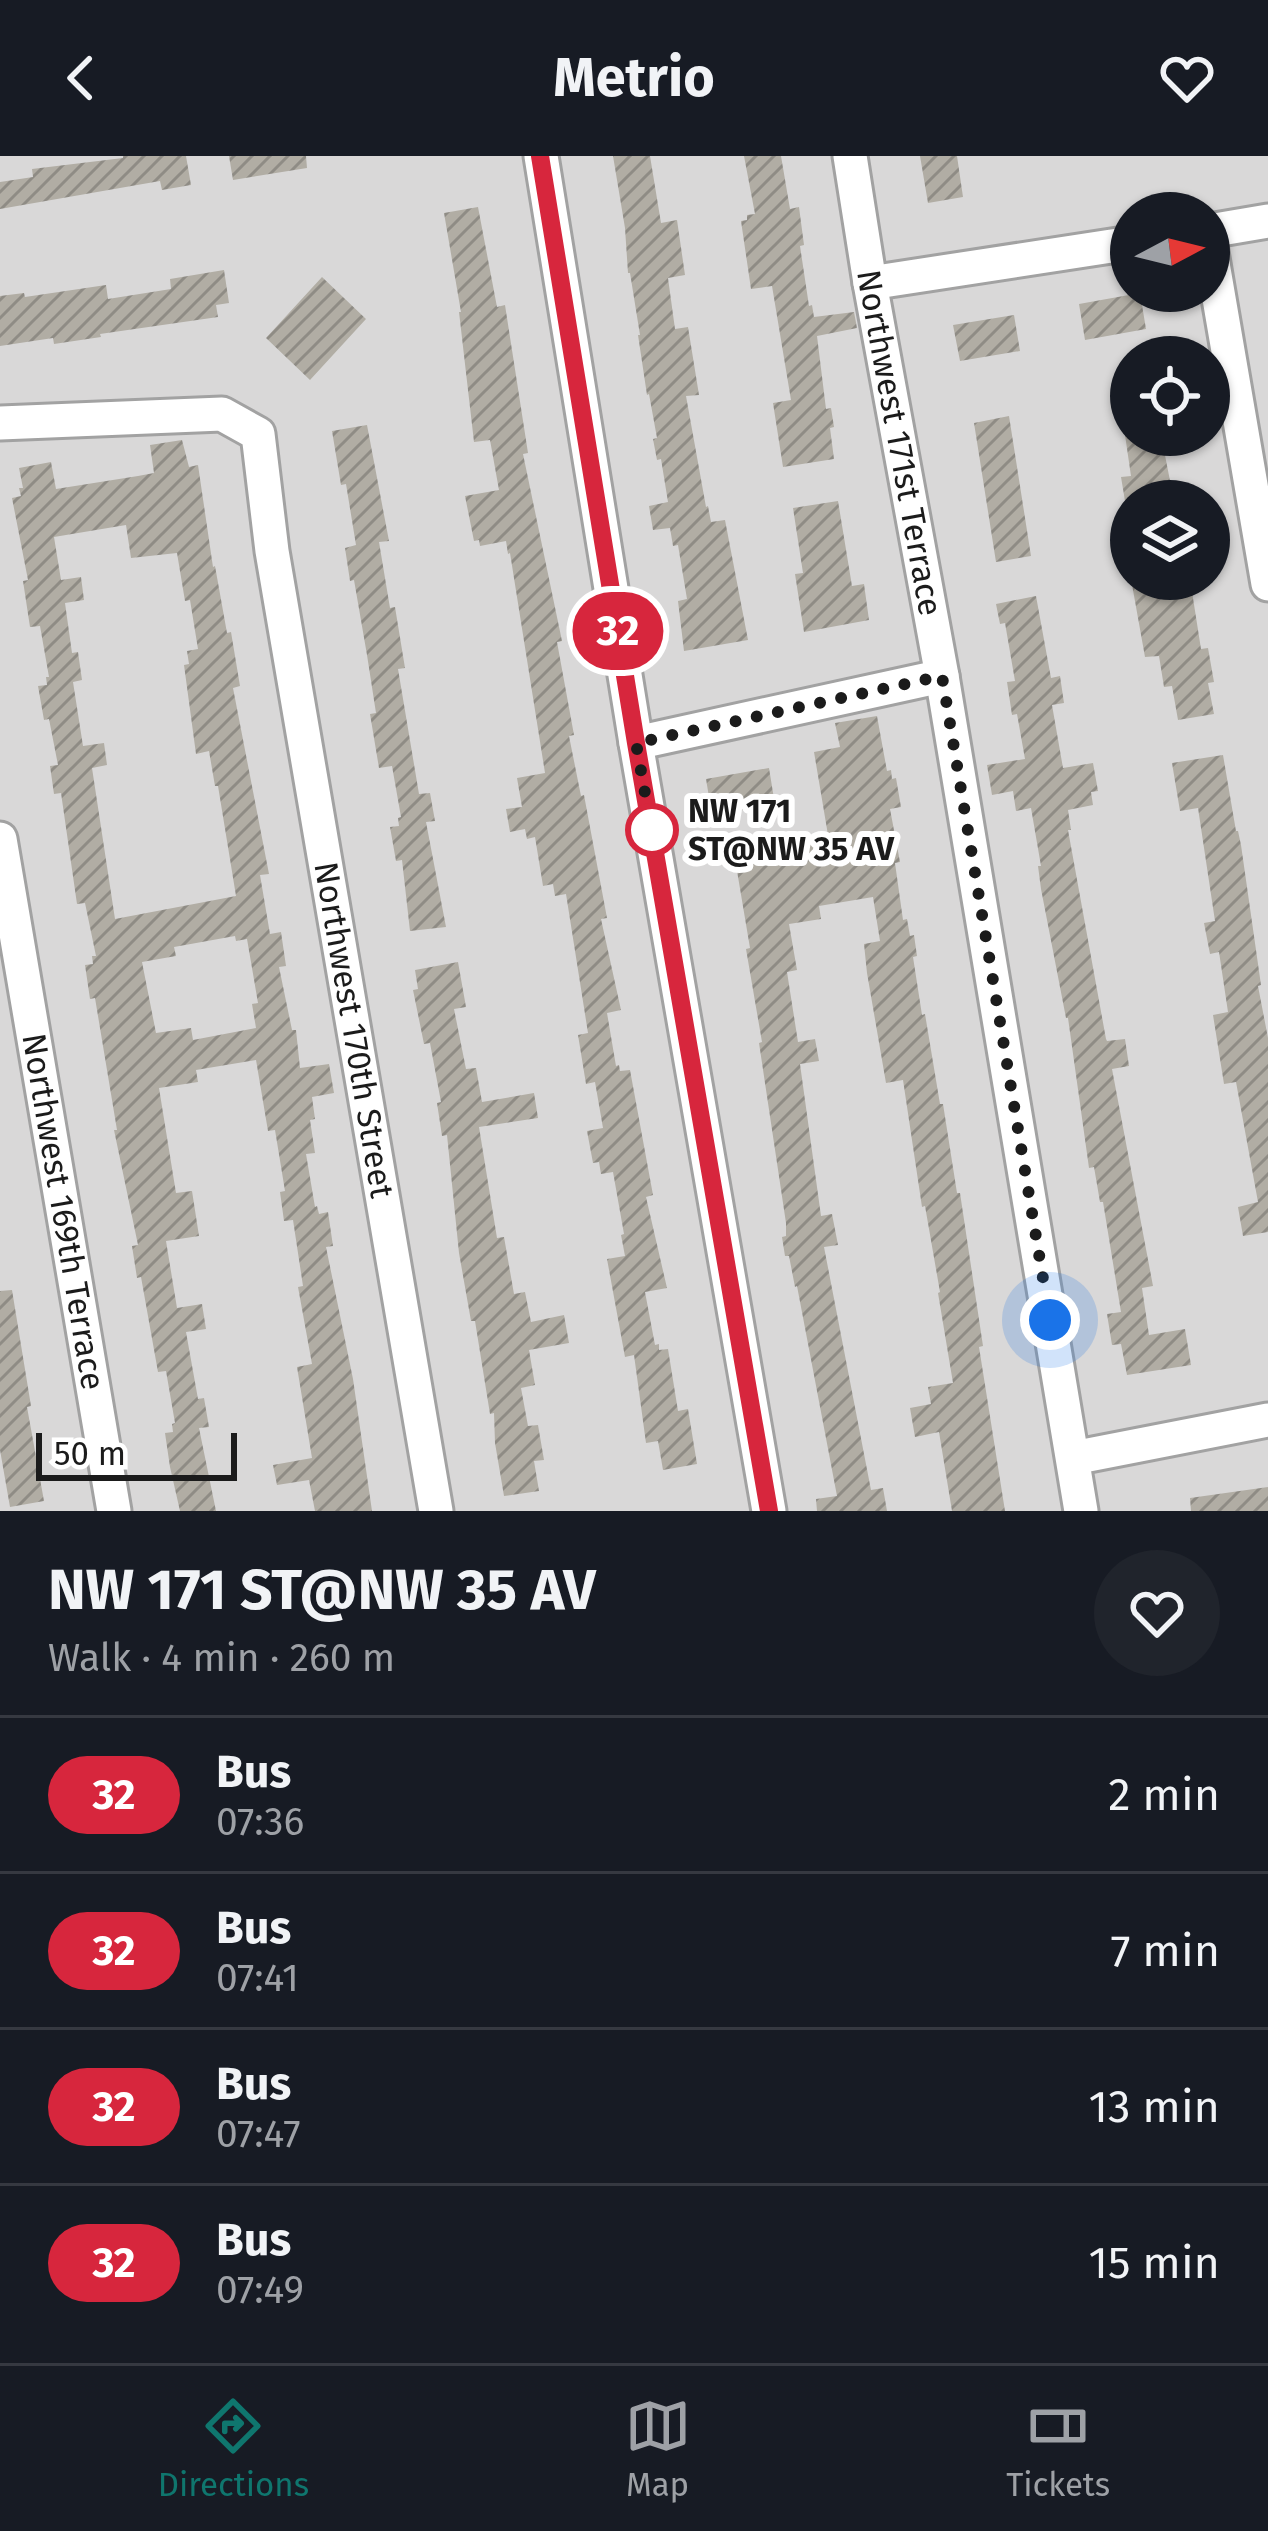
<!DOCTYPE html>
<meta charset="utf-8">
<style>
body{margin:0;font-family:"Fira Sans",sans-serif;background:#20242c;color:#f1f3f6;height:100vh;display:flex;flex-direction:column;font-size:45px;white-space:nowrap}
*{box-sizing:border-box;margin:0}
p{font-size:39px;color:#9ea1a6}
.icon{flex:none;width:66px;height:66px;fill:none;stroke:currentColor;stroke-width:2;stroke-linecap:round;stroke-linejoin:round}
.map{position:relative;height:1355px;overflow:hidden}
.panel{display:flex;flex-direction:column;background:#171b24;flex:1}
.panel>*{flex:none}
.badge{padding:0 24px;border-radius:39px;font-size:42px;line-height:78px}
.needle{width:78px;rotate:83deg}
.controls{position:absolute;left:1110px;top:36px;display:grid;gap:24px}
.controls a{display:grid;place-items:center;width:120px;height:120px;border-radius:50%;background:#171b24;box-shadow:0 3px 9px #0004;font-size:60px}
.scale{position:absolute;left:36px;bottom:30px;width:201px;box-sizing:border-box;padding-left:12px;border:6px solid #1b1b1b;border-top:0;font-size:33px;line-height:42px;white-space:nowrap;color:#1b1b1b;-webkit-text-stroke:9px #fff;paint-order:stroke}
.you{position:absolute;width:60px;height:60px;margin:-30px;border:9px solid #fff;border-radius:50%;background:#1a73e8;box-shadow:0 0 0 18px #1a73e833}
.map>.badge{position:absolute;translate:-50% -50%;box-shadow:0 0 0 6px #fff}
.round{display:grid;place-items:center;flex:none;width:126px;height:126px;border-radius:63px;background:#20242c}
.overview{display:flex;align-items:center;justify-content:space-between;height:204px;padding:0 48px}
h1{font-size:57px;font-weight:700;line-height:90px}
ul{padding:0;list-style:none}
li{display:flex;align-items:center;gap:36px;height:156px;padding:0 48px;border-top:3px solid #363941}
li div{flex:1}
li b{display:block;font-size:45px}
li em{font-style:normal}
li .badge{min-width:132px;font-weight:700;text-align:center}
header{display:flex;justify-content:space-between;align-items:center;height:156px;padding:0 48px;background:#171b24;font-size:54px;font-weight:700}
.tabs{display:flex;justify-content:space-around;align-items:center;height:168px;border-top:3px solid #363941;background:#171b24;font-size:33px;color:#9ea1a6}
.tabs a{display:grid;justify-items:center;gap:6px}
.tabs .current{color:#0f766e}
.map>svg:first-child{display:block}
</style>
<header><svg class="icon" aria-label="back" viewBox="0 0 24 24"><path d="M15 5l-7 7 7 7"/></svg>Metrio<svg class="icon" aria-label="heart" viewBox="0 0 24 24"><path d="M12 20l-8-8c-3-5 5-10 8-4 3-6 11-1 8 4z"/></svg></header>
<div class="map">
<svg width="1268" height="1355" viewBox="0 0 1268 1355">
<defs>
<pattern id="building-hatch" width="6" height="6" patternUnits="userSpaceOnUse" patternTransform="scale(3)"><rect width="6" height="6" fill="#b1ada4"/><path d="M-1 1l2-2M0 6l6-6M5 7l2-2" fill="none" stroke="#8f8c85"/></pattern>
</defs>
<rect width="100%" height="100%" fill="#ecebe1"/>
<path fill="#d9d8d8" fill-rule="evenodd" d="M 0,0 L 1268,0 L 1268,1355 L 0,1355 ZM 1131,57 L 1209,57 L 1209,135 L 1131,135 ZM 1131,201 L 1209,201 L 1209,279 L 1131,279 ZM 1131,345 L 1209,345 L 1209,423 L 1131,423 Z"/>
<path fill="url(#building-hatch)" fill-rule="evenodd" d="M 123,0 L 186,0 L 191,29 L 162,34 L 160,25 L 0,53 L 0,26 L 33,21 L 32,13 L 123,2 Z
M 229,0 L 306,0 L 307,12 L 233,24 Z
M 613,0 L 650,0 L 661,67 L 677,64 L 685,119 L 668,122 L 675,173 L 688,171 L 699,239 L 686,240 L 706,351 L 708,350 L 711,366 L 725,364 L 748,484 L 684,495 L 678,445 L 687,443 L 678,389 L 673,390 L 670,372 L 653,374 L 649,350 L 668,346 L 661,303 L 657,304 L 653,283 L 657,282 L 649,238 L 647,239 L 638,179 L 640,179 L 630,117 L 628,117 L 625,72 Z
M 744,0 L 781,0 L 790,53 L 799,51 L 804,89 L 800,90 L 809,150 L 812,149 L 814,161 L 854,156 L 857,172 L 817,180 L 826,253 L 831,252 L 834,271 L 830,272 L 834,303 L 783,311 L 773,247 L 791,244 L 772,130 L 751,133 L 741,65 L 747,64 L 747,59 L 755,58 Z
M 920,0 L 957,0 L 963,41 L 928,47 Z
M 478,51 L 497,151 L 505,149 L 528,297 L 523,298 L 562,485 L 557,486 L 574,579 L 569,580 L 581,640 L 584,639 L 607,762 L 601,763 L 621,854 L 607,857 L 616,910 L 619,909 L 620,915 L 630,914 L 653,1039 L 646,1041 L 667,1132 L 645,1136 L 655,1189 L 659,1188 L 659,1194 L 668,1193 L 678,1255 L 688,1253 L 697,1308 L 663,1314 L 658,1285 L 646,1287 L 634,1199 L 625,1201 L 607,1103 L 625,1100 L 621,1079 L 624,1078 L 613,1016 L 601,1018 L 599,1006 L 593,1007 L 587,975 L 603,972 L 595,926 L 586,928 L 578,879 L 588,877 L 566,738 L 555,740 L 553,728 L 543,730 L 535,681 L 527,683 L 525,673 L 510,676 L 506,653 L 522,651 L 517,622 L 545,617 L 510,397 L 508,398 L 506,385 L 480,390 L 479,384 L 474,385 L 465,340 L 499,334 L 490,284 L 474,286 L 459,156 L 461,156 L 444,57 Z
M 224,114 L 229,147 L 216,149 L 218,161 L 100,178 L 101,181 L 54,188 L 53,182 L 0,190 L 0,140 L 24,137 L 25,141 L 106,129 L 108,143 L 171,133 L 170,123 Z
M 322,121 L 366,163 L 310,224 L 266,182 Z
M 1140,137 L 1146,173 L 1085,184 L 1079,148 Z
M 1014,159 L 1020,195 L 960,205 L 953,169 Z
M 1009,260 L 1031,400 L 996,406 L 974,267 Z
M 367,269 L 389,385 L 379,386 L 390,452 L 395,451 L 405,512 L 398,513 L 419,638 L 430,637 L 435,665 L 426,666 L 446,771 L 410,775 L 402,704 L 396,705 L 390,671 L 399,670 L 398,662 L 401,661 L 392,610 L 379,612 L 370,558 L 376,557 L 367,499 L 354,424 L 350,425 L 345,392 L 356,389 L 346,328 L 341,329 L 332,275 Z
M 1125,279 L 1161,279 L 1174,345 L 1125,345 L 1121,321 L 1131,320 Z
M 182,284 L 189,311 L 198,309 L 213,411 L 215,410 L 227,477 L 231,476 L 240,530 L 233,532 L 269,718 L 260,719 L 270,778 L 281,776 L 286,810 L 279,811 L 292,874 L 296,874 L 300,912 L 329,908 L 334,937 L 312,941 L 315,963 L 310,964 L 315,997 L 306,998 L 315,1051 L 317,1050 L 319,1058 L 328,1056 L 333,1090 L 326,1091 L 353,1223 L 372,1355 L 315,1355 L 309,1324 L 277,1329 L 273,1309 L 312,1302 L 297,1211 L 312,1208 L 298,1131 L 303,1130 L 293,1064 L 284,1065 L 280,1036 L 285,1035 L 275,974 L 268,975 L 256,904 L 196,914 L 198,926 L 159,932 L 176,1037 L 192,1035 L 199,1080 L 166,1085 L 177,1152 L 202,1148 L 206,1173 L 186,1176 L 198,1243 L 204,1242 L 209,1271 L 199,1272 L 216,1355 L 180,1355 L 170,1311 L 165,1277 L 173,1276 L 172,1268 L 175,1267 L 166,1215 L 158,1216 L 141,1121 L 137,1122 L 132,1090 L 138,1089 L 114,974 L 117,974 L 95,842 L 90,843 L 85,809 L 93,808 L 92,800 L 96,800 L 85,747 L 77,748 L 61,637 L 54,638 L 50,610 L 58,609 L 49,563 L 44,564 L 38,530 L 47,529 L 46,521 L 49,521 L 40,470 L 30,471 L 23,425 L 28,424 L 12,342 L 21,340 L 19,332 L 23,332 L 19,312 L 51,306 L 56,333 L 138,320 L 154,317 L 150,289 ZM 126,369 L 131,402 L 177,397 L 185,445 L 190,444 L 198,493 L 187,495 L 189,508 L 184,509 L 196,598 L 209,595 L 215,630 L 218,630 L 236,740 L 115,763 L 92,612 L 107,609 L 104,587 L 83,590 L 73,526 L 82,524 L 78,496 L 72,497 L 65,447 L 84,444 L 81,421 L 61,424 L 54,381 ZM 235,780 L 236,785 L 247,783 L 258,847 L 252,848 L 256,872 L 193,884 L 191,872 L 156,877 L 142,806 L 176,800 L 174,791 Z
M 838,345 L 852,430 L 864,428 L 869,464 L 804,476 L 795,418 L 803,417 L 793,352 Z
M 1131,423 L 1190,423 L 1201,493 L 1208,492 L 1214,526 L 1208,527 L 1214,558 L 1178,564 L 1172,530 L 1164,531 L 1159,500 L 1145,501 Z
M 1036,440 L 1051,522 L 1060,520 L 1064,547 L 1052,549 L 1063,612 L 1093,607 L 1098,635 L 1091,636 L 1093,649 L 1068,654 L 1071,674 L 1068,674 L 1106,883 L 1107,885 L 1125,883 L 1129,910 L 1112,913 L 1153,1130 L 1142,1132 L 1149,1179 L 1185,1173 L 1191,1209 L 1127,1219 L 1121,1188 L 1112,1189 L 1107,1158 L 1121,1156 L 1103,1046 L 1100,1046 L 1094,1011 L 1089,1012 L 1068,862 L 1066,862 L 1041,733 L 1038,710 L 1041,710 L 1031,652 L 1016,655 L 1013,635 L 992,639 L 987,609 L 1025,603 L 1017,558 L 1012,559 L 1007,526 L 1015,525 L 1005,467 L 1000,468 L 996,448 Z
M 877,560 L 887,615 L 891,614 L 892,623 L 896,622 L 901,651 L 890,653 L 900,706 L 895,707 L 903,764 L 907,763 L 910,780 L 914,779 L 917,800 L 913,801 L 922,859 L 925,858 L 940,948 L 943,948 L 957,1037 L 960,1037 L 983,1190 L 979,1191 L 1005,1355 L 952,1355 L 939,1276 L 915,1281 L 910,1252 L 931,1248 L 928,1231 L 953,1227 L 938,1137 L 940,1136 L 925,1050 L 922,1051 L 903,924 L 886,927 L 867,817 L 864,788 L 880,785 L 873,741 L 819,750 L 821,763 L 789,768 L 797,814 L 787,816 L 798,886 L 815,883 L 819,905 L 800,908 L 821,1060 L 832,1058 L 838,1089 L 824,1091 L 871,1334 L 883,1332 L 887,1355 L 817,1355 L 816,1343 L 837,1340 L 797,1130 L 795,1131 L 789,1100 L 785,1100 L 782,1081 L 786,1080 L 786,1067 L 759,887 L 762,886 L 746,793 L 750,792 L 735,703 L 768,697 L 767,689 L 828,679 L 814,596 L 840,591 L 835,567 Z
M 1223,599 L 1236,675 L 1238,675 L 1241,689 L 1261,829 L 1258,830 L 1268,882 L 1268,1076 L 1243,1080 L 1238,1051 L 1258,1046 L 1236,926 L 1224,928 L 1213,859 L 1228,856 L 1219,796 L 1210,798 L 1204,767 L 1215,765 L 1198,652 L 1180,655 L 1172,607 Z
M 769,612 L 775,649 L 712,659 L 706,623 Z
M 458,806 L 466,851 L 454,853 L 466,913 L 476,912 L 482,946 L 534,937 L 538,962 L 479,971 L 497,1082 L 504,1081 L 514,1138 L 525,1136 L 531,1166 L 564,1159 L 569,1187 L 529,1194 L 535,1229 L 521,1232 L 528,1270 L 538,1269 L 544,1304 L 534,1305 L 539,1335 L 504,1340 L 495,1287 L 494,1257 L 490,1258 L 475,1165 L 471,1165 L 459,1097 L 447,979 L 442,980 L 437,947 L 441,946 L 430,887 L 424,888 L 413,834 L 418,833 L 415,814 Z
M 12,1134 L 31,1250 L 27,1251 L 44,1345 L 10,1351 L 0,1294 L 0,1135 Z
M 1268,1331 L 1268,1355 L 1191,1355 L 1190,1342 Z"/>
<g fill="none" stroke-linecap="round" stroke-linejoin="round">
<g stroke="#a2a2a2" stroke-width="39">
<g id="minor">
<path d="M 541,0 L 636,587 L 769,1355"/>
<path id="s1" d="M 850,0 L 870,127 L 942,520 L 1081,1355"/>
<path d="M 1209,75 L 1268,65"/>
<path d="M 1209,84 L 1268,428"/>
<path d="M 870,127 L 1131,87"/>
<path id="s2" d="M 0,267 L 222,258 L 258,278 L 272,395 L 436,1355"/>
<path d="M 636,587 L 942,520"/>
<path id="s3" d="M 0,683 L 114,1355"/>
<path d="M 1073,1302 L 1268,1264"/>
</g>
</g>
<use href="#minor" stroke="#fff" stroke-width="33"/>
</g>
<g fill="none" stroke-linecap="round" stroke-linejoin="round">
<g stroke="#fff" stroke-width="27">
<path id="line" d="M 540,0 L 636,587 L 769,1355"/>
</g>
<use href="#line" stroke="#d7263d" stroke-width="18"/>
<path stroke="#1b1b1b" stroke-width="12" stroke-dasharray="0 21.6" d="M 652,674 L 652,676 L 636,587 L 942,520 L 1050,1164"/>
</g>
<circle fill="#fff" stroke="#d7263d" stroke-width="6" cx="652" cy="674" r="24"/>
<g text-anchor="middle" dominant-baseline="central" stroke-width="12" stroke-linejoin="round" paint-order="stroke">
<g font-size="33" fill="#1b1b1b" stroke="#fff">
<text stroke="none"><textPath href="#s1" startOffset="291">Northwest 171st Terrace</textPath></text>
<text stroke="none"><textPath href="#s2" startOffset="867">Northwest 170th Street</textPath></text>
<text stroke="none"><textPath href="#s3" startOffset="378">Northwest 169th Terrace</textPath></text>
</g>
<g font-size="33" font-weight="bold" fill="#1b1b1b" stroke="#fff" text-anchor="start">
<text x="688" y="655">NW 171<tspan x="688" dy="38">ST@NW 35 AV</tspan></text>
</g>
</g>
</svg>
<div class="controls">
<a><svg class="needle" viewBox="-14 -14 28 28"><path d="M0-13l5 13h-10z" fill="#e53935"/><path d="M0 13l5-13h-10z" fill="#9ea1a6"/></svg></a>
<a><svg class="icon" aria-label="locate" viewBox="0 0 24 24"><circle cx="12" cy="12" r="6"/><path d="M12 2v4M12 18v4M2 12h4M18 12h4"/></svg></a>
<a><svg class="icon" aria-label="layers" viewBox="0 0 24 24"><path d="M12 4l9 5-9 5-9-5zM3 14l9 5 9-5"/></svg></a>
</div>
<div class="scale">50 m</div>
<div class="you" style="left:1050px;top:1164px"></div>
<b class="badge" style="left:618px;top:475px;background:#d7263d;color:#fff">32</b>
</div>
<section class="panel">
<div class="overview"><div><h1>NW 171 ST@NW 35 AV</h1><p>Walk · 4 min · 260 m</p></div><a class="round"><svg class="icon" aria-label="heart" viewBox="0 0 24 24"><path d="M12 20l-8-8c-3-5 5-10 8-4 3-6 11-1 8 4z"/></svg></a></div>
<ul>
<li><span class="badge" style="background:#d7263d;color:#fff">32</span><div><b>Bus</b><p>07:36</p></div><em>2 min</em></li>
<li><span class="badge" style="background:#d7263d;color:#fff">32</span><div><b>Bus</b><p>07:41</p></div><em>7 min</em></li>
<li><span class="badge" style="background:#d7263d;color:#fff">32</span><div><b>Bus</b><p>07:47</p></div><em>13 min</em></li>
<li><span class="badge" style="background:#d7263d;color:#fff">32</span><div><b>Bus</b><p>07:49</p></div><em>15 min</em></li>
</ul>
</section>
<nav class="tabs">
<a class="current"><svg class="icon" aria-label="directions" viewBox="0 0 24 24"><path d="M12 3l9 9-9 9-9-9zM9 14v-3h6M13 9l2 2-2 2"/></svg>Directions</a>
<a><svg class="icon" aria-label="map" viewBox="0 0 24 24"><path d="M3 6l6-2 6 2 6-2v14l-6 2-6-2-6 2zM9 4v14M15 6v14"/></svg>Map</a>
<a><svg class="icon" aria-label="tickets" viewBox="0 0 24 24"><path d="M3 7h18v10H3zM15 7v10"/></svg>Tickets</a>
</nav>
